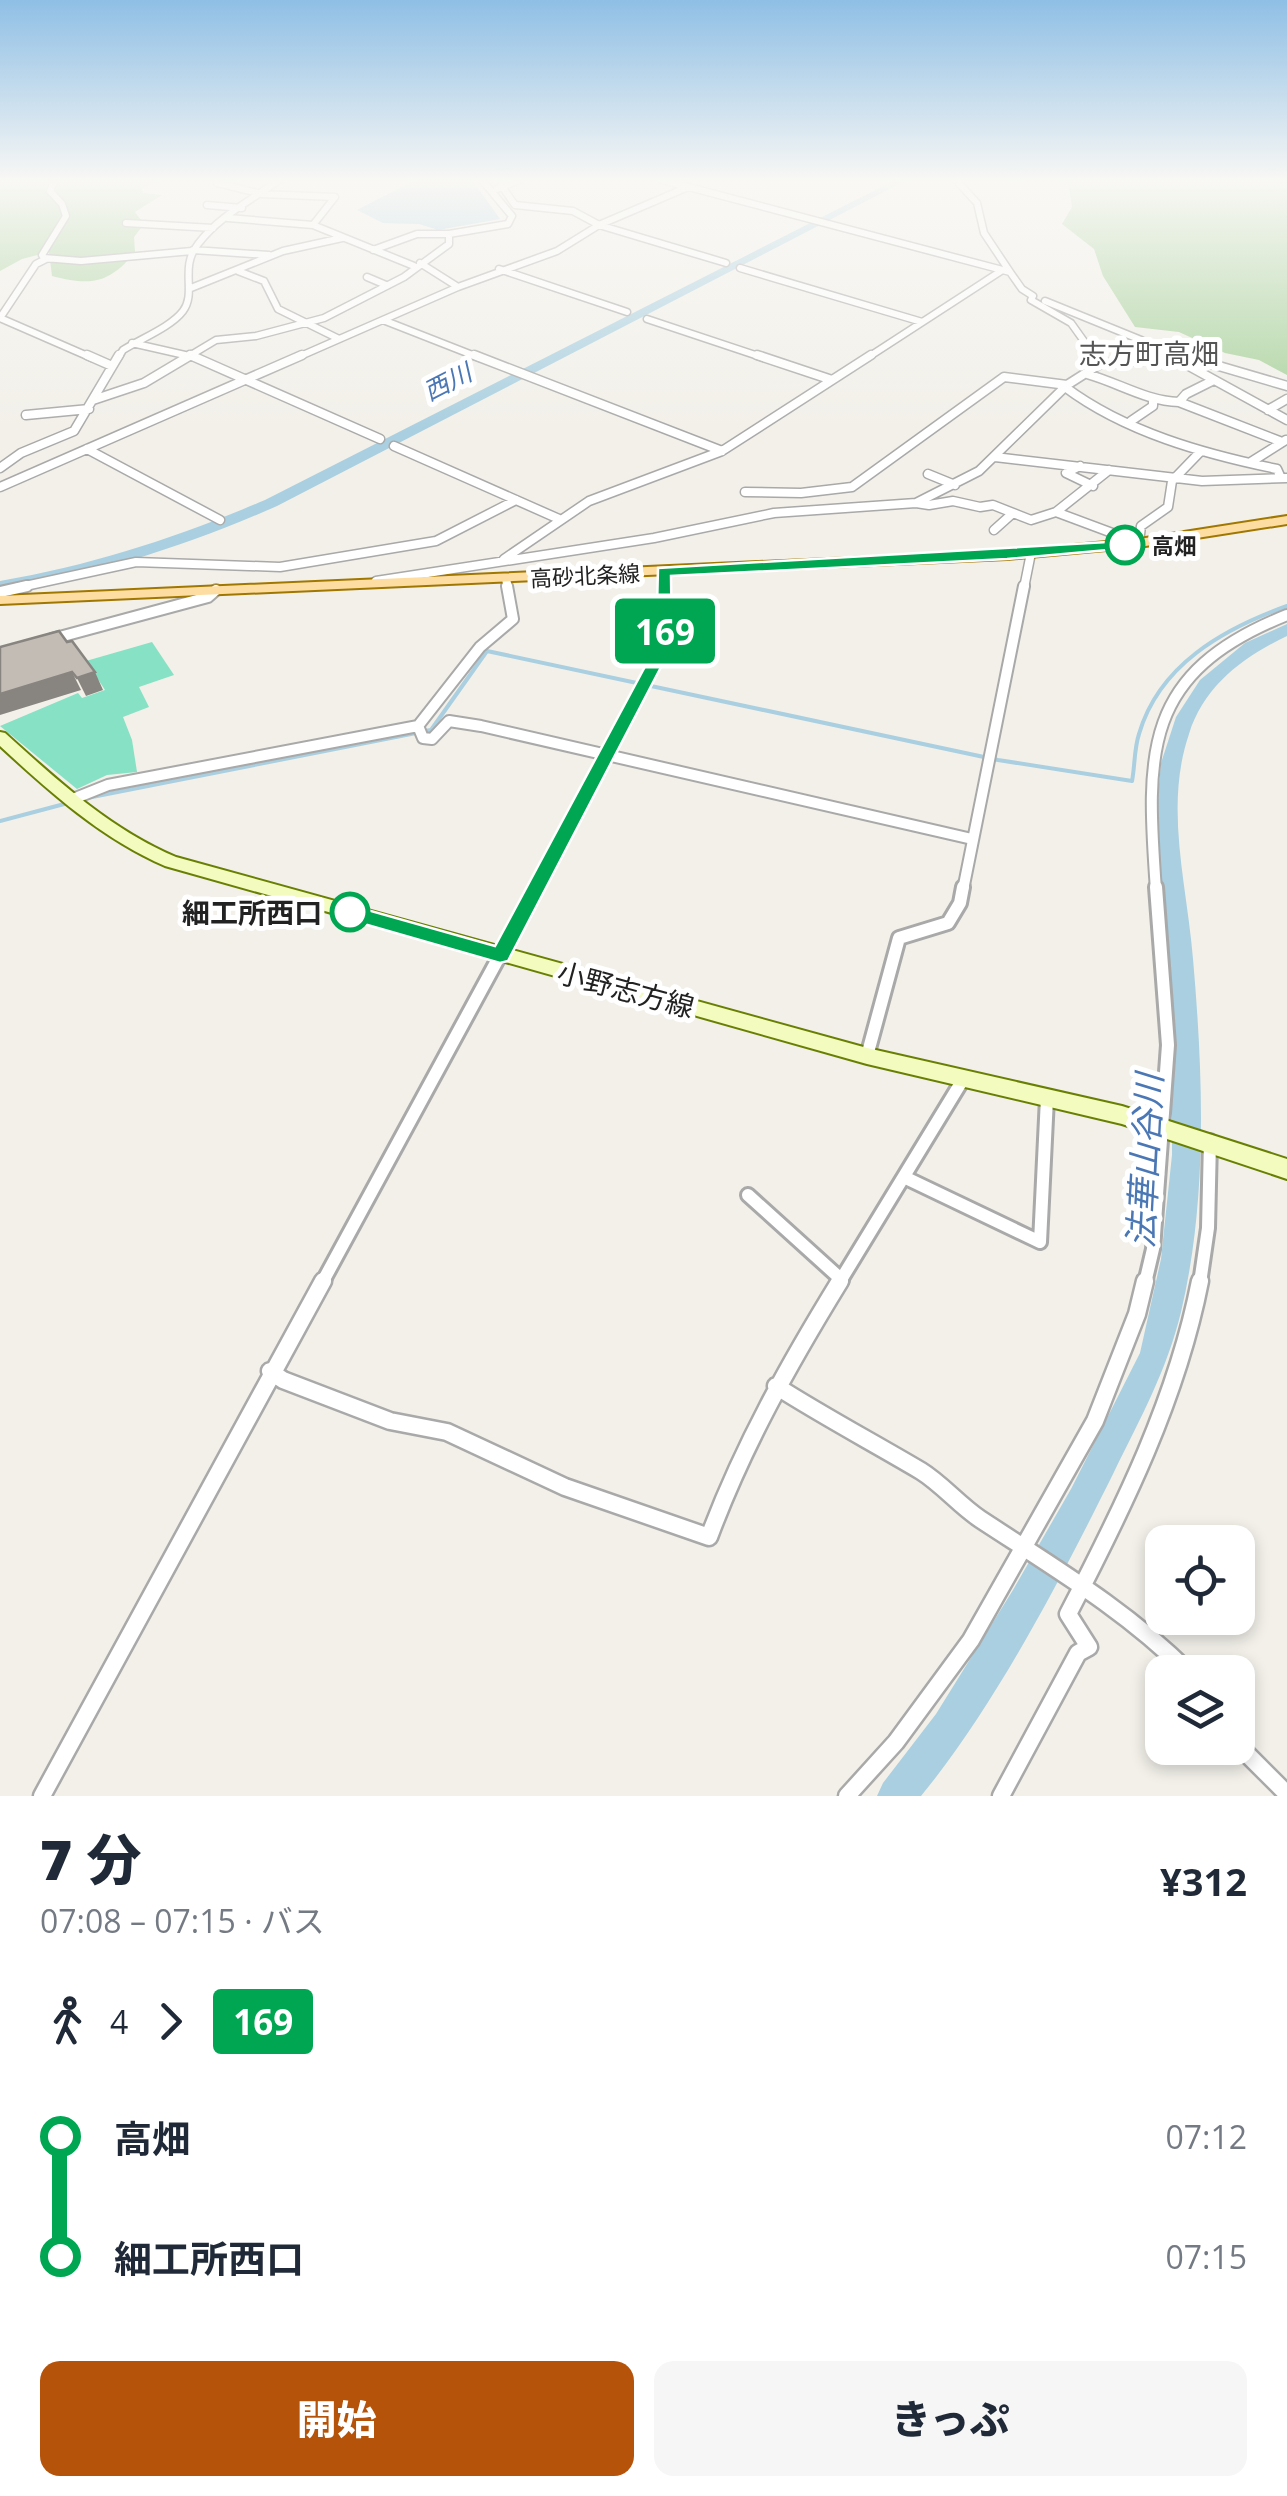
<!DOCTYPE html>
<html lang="ja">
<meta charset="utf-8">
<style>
body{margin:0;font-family:"Open Sans","Noto Sans JP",sans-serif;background:#f6f6f7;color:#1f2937;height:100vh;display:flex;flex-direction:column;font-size:38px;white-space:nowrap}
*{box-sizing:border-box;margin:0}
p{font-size:32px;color:#747a83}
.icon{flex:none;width:55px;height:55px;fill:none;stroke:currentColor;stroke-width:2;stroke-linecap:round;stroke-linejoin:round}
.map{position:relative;height:1796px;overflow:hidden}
.side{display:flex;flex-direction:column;background:#fff;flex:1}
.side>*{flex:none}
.badge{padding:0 20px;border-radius:8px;font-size:35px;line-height:65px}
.buttons{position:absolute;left:1145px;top:1525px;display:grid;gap:20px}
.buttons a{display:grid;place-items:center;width:110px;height:110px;border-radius:20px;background:#fff;box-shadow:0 5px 15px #0003;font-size:50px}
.map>.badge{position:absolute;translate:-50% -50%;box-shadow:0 0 0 5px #fff}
.legs{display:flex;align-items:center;gap:15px;height:110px;padding:0 40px;font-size:32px}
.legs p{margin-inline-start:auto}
.overview{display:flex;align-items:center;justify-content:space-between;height:170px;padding:0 40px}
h1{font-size:55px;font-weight:800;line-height:75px}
.action{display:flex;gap:20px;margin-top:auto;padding:20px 40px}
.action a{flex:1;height:115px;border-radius:20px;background:#b45309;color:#fff;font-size:40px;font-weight:800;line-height:115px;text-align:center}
.action a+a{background:#f6f6f7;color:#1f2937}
ul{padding:0 40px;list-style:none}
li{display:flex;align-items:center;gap:35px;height:120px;font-size:38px}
li i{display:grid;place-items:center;width:15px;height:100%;margin:0 12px;background:currentColor}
li i::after{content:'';width:25px;height:25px;margin:-12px;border:8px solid;border-radius:50%;background:#fff}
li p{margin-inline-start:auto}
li:first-child i{background:linear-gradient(#0000 50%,currentColor 0)}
li:last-child i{background:linear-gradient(currentColor 50%,#0000 0)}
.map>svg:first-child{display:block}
</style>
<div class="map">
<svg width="1287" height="1796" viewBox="0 0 1287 1796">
<rect width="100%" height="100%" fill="#f2f0e9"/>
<path fill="#a9d29d" d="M 0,180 L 161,180 L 142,188 L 143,193 L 162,195 L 135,212 L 144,224 L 134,237 L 135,252 C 109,284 91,286 52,276 L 49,252 L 22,259 L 0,271 Z
M 1061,180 L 1287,180 L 1287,375 L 1259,360 L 1225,353 L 1179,332 L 1135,327 L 1103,276 L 1094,249 L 1062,224 L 1072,207 L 1068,182 Z"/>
<path fill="#86e1c5" d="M 152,642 L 174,675 L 139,687 L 149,707 L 123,717 L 132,740 L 137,772 L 107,775 L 77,789 L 0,726 L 78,693 L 82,698 L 105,690 L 86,661 Z"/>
<path fill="#a9cfe0" d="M 415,180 L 472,180 L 500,219 L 438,230 L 419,224 L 383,223 L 357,210 Z"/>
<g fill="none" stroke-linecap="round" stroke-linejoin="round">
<path stroke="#a9cfe0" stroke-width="4" d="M 425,731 L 431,730 L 487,651 L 998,760 L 1132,781 C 1135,766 1134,749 1139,734 C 1159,665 1223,629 1287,606
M 87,798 L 416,733
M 0,821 L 68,803"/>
<path fill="#a9cfe0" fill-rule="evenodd" d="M 895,180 L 907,180 L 277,506 C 187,546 97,574 0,591 L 0,581 C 93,565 179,537 265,500 Z
M 1287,624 L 1287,636 C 1243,657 1204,686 1189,734 C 1164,807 1187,884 1193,959 C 1203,1074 1208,1198 1181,1312 C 1167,1370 1140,1419 1114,1472 C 1062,1577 995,1706 921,1796 L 877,1796 L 883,1783 L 936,1714 L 1013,1590 L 1071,1489 L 1140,1353 L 1161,1259 L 1172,1155 L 1172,1001 L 1156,817 L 1161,763 L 1176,717 L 1200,680 L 1245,643 Z"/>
<g stroke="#a9a9a9" stroke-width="9">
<path id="street-far4" d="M 55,180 L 50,191 L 62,204 L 66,216 L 42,255 L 44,258 L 81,261 L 192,251
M 222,180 L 217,183 L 262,194
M 662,180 L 1010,272 L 1022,289 L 1033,296 L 1031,300 L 1071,323 L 1096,358
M 956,180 L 977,203 L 984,233 L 1010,272
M 501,185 L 515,205 L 573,211 L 599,225 L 726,263
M 497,189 L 519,180
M 262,194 L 335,197
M 207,205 L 242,208
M 228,218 L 313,225 L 414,266
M 126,223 L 213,228
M 313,225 L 335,197
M 193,250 L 269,255
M 373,250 L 417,234 L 449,234 L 508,224 L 512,216 L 482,180
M 420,263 L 458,287
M 740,268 L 922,322
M 499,269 L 627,312
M 238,271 L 264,281 L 278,309 L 339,339
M 367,277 L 386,285
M 191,288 L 283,251 L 342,238
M 1045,301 L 1141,340 L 1173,358
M 0,318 L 92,358
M 0,318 L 36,264 L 46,259
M 647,319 L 764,358
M 383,320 L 480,358
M 132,343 L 198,358
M 118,358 L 123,350 C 140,339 171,327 183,311 C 197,292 179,268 198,244 C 219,216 252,200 279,180
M 186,358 L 216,340 L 256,336 L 324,318 L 404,277 L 449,244 L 449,234
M 296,358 L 458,287 L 557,251 L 599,225 L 688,187
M 867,358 L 1001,271"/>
</g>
<g stroke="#a9a9a9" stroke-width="11">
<path id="street-far3" d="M 87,355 L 112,366
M 190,355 L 380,439
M 474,355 L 722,451
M 757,355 L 832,380
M 1094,355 L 1100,364
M 1169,355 L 1287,420
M 1182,362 L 1195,359 L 1287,386
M 1087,374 C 1119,383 1146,401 1179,402
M 1214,380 L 1186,394 L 1179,402 L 1282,442
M 1065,387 C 1125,432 1204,454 1277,469 L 1281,478
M 93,400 L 144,383 L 191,355
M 1268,410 L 1287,399
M 26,415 L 89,409
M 1131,421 L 1153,406 L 1153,401
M 394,446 L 559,519
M 87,449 L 220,520
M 995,457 L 1202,481 L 1287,478
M 1251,462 L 1286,440
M 1080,466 L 1066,473 L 1093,486
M 0,468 L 21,453 L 74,431 L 119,355
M 1109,470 L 1056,512 L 1139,543 L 1141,526 L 1168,507 L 1172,481 L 1201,451
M 928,474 L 955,485
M 0,487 L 302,355
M 745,492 L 801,493 L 852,487 L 1004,377 L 1067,385
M 916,503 L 929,505 L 953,501 L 980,507 L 993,505 L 1031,520 L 1056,512
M 994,530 L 1013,513
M 504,559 L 589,501 L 722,451 L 871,355
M 664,571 L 664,588
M 506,579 L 508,588
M 376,581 L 654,538 L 774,513 L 916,503 L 979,471 L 1067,385 L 1100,364 L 1176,358
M 16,588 L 136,562 L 280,567 L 436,541 L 516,500
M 1024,588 L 1031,553"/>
</g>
<g stroke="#a9a9a9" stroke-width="14">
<path id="street-far2" d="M 0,592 L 27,586
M 52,639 L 208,597 L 216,590
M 418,726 L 423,738 L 432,739 L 449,721 L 481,726 L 972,839
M 73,799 L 108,785 L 418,726 L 480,647 L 513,619 L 507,586
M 535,890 L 664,646 L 664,586
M 963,890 L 1024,586
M 1156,890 C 1146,752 1142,673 1287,615"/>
</g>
<g stroke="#a9a9a9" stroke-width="18">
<path id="street-far1" d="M 867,1056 L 899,938 L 948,923 L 960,903 L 963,887
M 906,1178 L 1040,1242 L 1047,1098
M 748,1195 L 842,1280
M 322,1283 L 537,887
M 839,1283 L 962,1081
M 1145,1283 L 1153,1249 L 1168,1045 L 1156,887
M 1200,1283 L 1208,1228 L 1210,1141"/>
</g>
<g stroke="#a9a9a9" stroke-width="21">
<path id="street" d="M 270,1371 L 283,1380 L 390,1421 L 447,1432 L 565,1487 L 709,1537 C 743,1446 789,1364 840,1281
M 776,1386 C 823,1416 872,1442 921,1471 C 942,1484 959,1505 980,1519 C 1053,1567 1126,1610 1188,1672
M 1238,1745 L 1287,1794
M 42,1796 L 323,1281
M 847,1796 L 896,1742 L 971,1640 L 1095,1421 L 1137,1314 L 1145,1281
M 1001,1796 L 1078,1653 L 1089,1647 L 1068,1614 C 1123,1508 1177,1399 1200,1281"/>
</g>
<g stroke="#687f03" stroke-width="4">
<path id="secondary" d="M 0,732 L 5,733 C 58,781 110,829 176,857 L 867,1048 L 1122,1106 L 1287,1159 L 1287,1179 L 1122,1124 L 867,1064 L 165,866 C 101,838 51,793 0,746 Z"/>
</g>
<g stroke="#a07700" stroke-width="4">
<path id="primary" d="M 1287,516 L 1287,524 L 1139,547 L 1007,559 L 0,604 L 0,596 L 1007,551 L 1139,539 Z"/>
</g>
<use href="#street-far4" stroke="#fff" stroke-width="6"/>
<use href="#street-far3" stroke="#fff" stroke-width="8"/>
<use href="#street-far2" stroke="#fff" stroke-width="10"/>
<use href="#street-far1" stroke="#fff" stroke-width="12"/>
<use href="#street" stroke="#fff" stroke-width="16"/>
<use href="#secondary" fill="#f3fbbe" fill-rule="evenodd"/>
<use href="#primary" fill="#fddda2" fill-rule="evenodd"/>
</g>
<path fill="#88847f" d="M 72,672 L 81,690 L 0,715 L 0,694 Z
M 95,672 L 103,690 L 86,696 L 77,678 Z"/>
<path fill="#c3bcb5" stroke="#88847f" stroke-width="2.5" d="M 59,631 L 67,642 L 72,641 L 95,672 L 77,678 L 72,672 L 0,694 L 0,647 Z"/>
<linearGradient id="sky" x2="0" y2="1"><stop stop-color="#8fbfe5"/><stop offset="0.42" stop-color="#f9f8f5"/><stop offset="1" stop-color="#f9f8f5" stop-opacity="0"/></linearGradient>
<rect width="1287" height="431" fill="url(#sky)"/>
<path fill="#00a651" stroke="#fff" stroke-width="2.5" d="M 1125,541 L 1130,542 L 1130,548 L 1007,559 L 671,576 L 672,646 L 508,961 L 500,963 L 350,920 L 340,912 L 350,905 L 495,946 L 656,646 L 658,568 Z"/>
<g fill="#fff" stroke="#00a651" stroke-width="5">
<circle cx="1125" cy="545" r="18"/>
<circle cx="350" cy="912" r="18"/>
</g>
<g text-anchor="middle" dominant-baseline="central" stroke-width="10" stroke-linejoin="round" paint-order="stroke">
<g font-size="22" font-weight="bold" fill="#222" stroke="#fff" text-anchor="start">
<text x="1152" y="545">高畑</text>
</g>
<g font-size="22" fill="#222" stroke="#fff">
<text transform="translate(585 575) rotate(-3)">高砂北条線</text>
</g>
<g font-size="25" font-style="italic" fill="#4b78b5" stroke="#fff">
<text transform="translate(447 381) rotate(-27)">西川</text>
</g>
<g font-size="28" fill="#555" stroke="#fff">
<text x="1149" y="353">志方町高畑</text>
</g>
<g font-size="28" font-weight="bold" fill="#222" stroke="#fff" text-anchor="end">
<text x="322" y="912">細工所西口</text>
</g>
<g font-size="28" fill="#222" stroke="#fff">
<text transform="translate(626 989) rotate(15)">小野志方線</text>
</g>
<g font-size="35" font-style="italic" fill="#4b78b5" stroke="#fff">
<text transform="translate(1144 1161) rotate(-87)">法華山谷川</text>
</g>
</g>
</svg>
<div class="buttons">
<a><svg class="icon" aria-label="locate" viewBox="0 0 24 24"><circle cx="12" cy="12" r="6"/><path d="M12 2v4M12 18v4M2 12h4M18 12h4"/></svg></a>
<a><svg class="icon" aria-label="layers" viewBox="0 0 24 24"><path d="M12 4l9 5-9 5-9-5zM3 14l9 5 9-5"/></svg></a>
</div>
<b class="badge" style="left:665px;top:631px;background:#00a651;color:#fff">169</b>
</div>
<section class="side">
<div class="overview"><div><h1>7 分</h1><p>07:08 – 07:15 · バス</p></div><b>¥312</b></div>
<div class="legs"><svg class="icon" aria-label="walk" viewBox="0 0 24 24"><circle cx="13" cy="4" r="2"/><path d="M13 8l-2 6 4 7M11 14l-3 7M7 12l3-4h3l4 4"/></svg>4<svg class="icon" aria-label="forward" viewBox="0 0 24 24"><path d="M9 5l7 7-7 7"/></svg><b class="badge" style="background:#00a651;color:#fff">169</b></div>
<ul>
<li><i style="color:#00a651"></i><b>高畑</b><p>07:12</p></li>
<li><i style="color:#00a651"></i><b>細工所西口</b><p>07:15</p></li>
</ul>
<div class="action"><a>開始</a><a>きっぷ</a></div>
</section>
